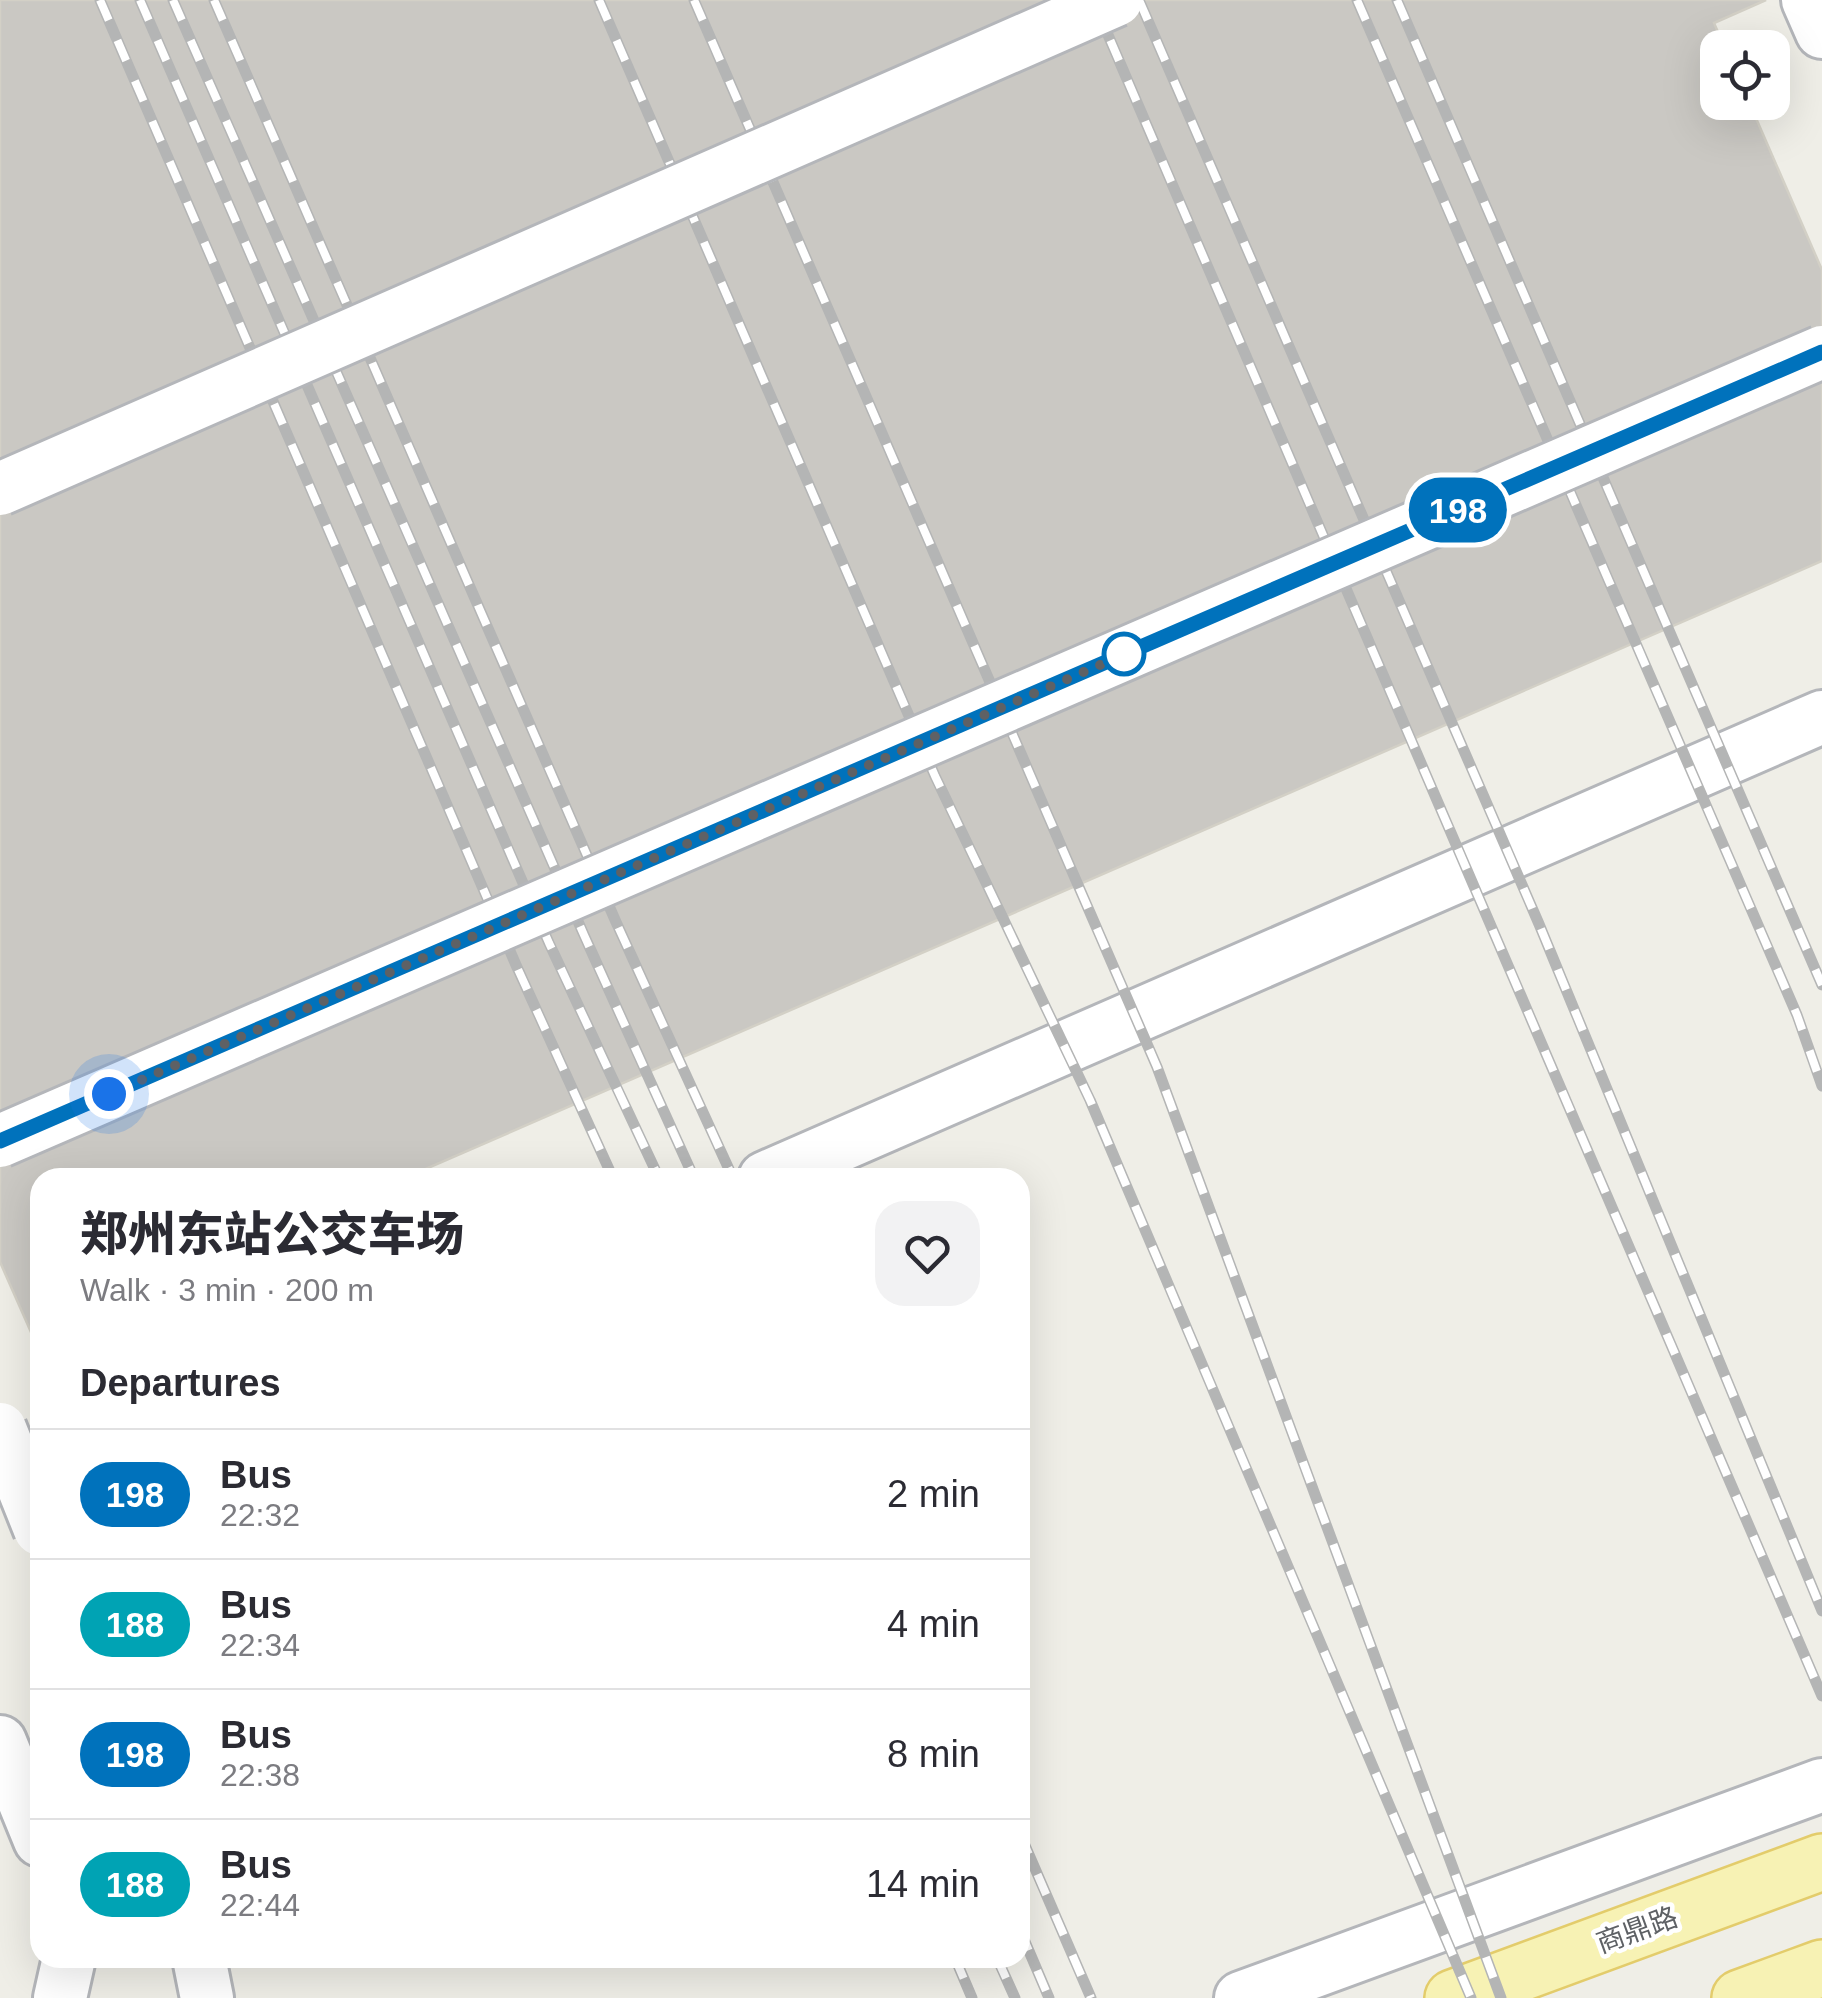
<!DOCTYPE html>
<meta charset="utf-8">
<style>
body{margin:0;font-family:Helvetica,"Noto Sans SC",sans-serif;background:#f2f2f3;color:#2b2b33;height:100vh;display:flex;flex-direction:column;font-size:38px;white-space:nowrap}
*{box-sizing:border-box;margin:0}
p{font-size:32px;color:#7c7c81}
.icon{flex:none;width:55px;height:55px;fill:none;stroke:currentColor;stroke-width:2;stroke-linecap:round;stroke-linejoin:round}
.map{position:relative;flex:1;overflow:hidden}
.side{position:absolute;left:30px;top:1168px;width:1000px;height:800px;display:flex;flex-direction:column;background:#fff;border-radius:30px;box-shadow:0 10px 40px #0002}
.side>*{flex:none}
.badge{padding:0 20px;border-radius:32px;font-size:35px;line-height:65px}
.fabs{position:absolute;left:1700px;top:30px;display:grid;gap:20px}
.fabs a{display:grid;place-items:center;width:90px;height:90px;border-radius:20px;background:#fff;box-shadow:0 10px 40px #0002;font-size:50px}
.you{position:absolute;width:50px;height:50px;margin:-25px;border:8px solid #fff;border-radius:50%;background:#1a73e8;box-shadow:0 0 0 15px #1a73e833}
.map>.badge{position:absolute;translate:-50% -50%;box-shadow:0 0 0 5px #fff}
h2{padding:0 50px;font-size:38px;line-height:90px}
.round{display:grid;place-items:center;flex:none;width:105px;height:105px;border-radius:30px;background:#f2f2f3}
.summary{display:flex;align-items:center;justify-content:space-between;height:170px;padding:0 50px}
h1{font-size:48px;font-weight:800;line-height:75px}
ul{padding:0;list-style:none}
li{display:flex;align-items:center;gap:30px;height:130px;padding:0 50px;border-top:2px solid #e1e1e2}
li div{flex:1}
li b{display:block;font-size:38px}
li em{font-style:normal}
li .badge{min-width:110px;font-weight:700;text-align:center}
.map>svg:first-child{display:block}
</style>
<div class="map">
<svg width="1822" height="1998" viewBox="0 0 1822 1998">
<rect width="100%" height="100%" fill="#efeee7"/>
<path fill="#cac8c3" stroke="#d3d0c6" stroke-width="2.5" d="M 0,0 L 1766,0 L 1714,23 L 1725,48 L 1718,48 L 1718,102 L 1749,102 L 1822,270 L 1822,561 L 405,1178 L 40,1178 L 40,1337 L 34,1339 L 0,1262 Z"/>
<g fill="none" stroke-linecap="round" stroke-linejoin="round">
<g stroke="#b4b6ba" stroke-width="58">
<path id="tertiary" d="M 1808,0 L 1822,32
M 765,1178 L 1822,717
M 0,1742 L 40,1840
M 199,1958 L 207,1998
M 60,1998 L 69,1958
M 1241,1998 L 1822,1785"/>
</g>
<g stroke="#e3cc6b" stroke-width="60">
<path id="primary" d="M 1453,1998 L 1822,1862
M 1740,1998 L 1822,1968"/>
</g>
<use href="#tertiary" stroke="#fff" stroke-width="52"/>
<use href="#primary" stroke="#f7f2b4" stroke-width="55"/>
<g stroke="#b4b5b5" stroke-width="11">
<path id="rail" d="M 100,0 L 516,965 L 613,1178
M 140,0 L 549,943 L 659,1178
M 173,0 L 584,935 L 694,1178
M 214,0 L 616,922 L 733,1178
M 599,0 L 935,776 L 1090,1100 L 1471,1998
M 694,0 L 1157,1067 L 1501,1998
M 1093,0 L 1822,1696
M 1139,0 L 1539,924 L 1822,1611
M 1357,0 L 1797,1015 L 1822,1086
M 1397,0 L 1822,985
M 1020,1834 L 1091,1998
M 1020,1930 L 1049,1998
M 955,1958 L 972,1998
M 997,1958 L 1015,1998"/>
</g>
<use href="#rail" stroke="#fff" stroke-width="8" stroke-dasharray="22" stroke-linecap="butt"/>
<g stroke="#b4b6ba" stroke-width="58" stroke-linecap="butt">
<path id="tertiary-bridge" d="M 0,489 L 1116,0
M 0,1141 L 1822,352
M 0,1429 L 40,1529"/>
</g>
<use href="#tertiary-bridge" stroke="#fff" stroke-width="52"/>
</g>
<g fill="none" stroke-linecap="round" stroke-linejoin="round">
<g stroke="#fff" stroke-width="22">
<path id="line" d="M 0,1141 L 1822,352"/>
</g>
<use href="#line" stroke="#0072bc" stroke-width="15"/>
<path stroke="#5e6165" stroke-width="10" stroke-dasharray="0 18" d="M 109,1094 L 1130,652 L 1124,654"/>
</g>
<circle fill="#fff" stroke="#0072bc" stroke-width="5" cx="1124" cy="654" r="20"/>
<g text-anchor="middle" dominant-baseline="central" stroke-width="9" stroke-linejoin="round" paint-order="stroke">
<g font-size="28" fill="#5e6165" stroke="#fff">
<text transform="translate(1637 1930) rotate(-20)">商鼎路</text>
</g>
</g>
</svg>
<div class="fabs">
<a><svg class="icon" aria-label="locate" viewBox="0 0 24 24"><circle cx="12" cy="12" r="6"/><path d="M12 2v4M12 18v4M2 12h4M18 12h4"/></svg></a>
</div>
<div class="you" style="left:109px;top:1094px"></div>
<b class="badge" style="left:1458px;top:510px;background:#0072bc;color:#fff">198</b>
<section class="side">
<div class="summary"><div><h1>郑州东站公交车场</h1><p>Walk · 3 min · 200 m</p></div><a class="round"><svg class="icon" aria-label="heart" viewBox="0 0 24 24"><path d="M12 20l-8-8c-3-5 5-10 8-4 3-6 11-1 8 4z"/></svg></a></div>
<h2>Departures</h2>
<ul>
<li><span class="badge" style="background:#0072bc;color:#fff">198</span><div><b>Bus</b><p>22:32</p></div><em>2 min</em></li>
<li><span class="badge" style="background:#00a3b4;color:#fff">188</span><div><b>Bus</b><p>22:34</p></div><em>4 min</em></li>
<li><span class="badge" style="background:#0072bc;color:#fff">198</span><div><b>Bus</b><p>22:38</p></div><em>8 min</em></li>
<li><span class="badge" style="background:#00a3b4;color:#fff">188</span><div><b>Bus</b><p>22:44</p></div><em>14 min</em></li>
</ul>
</section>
</div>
